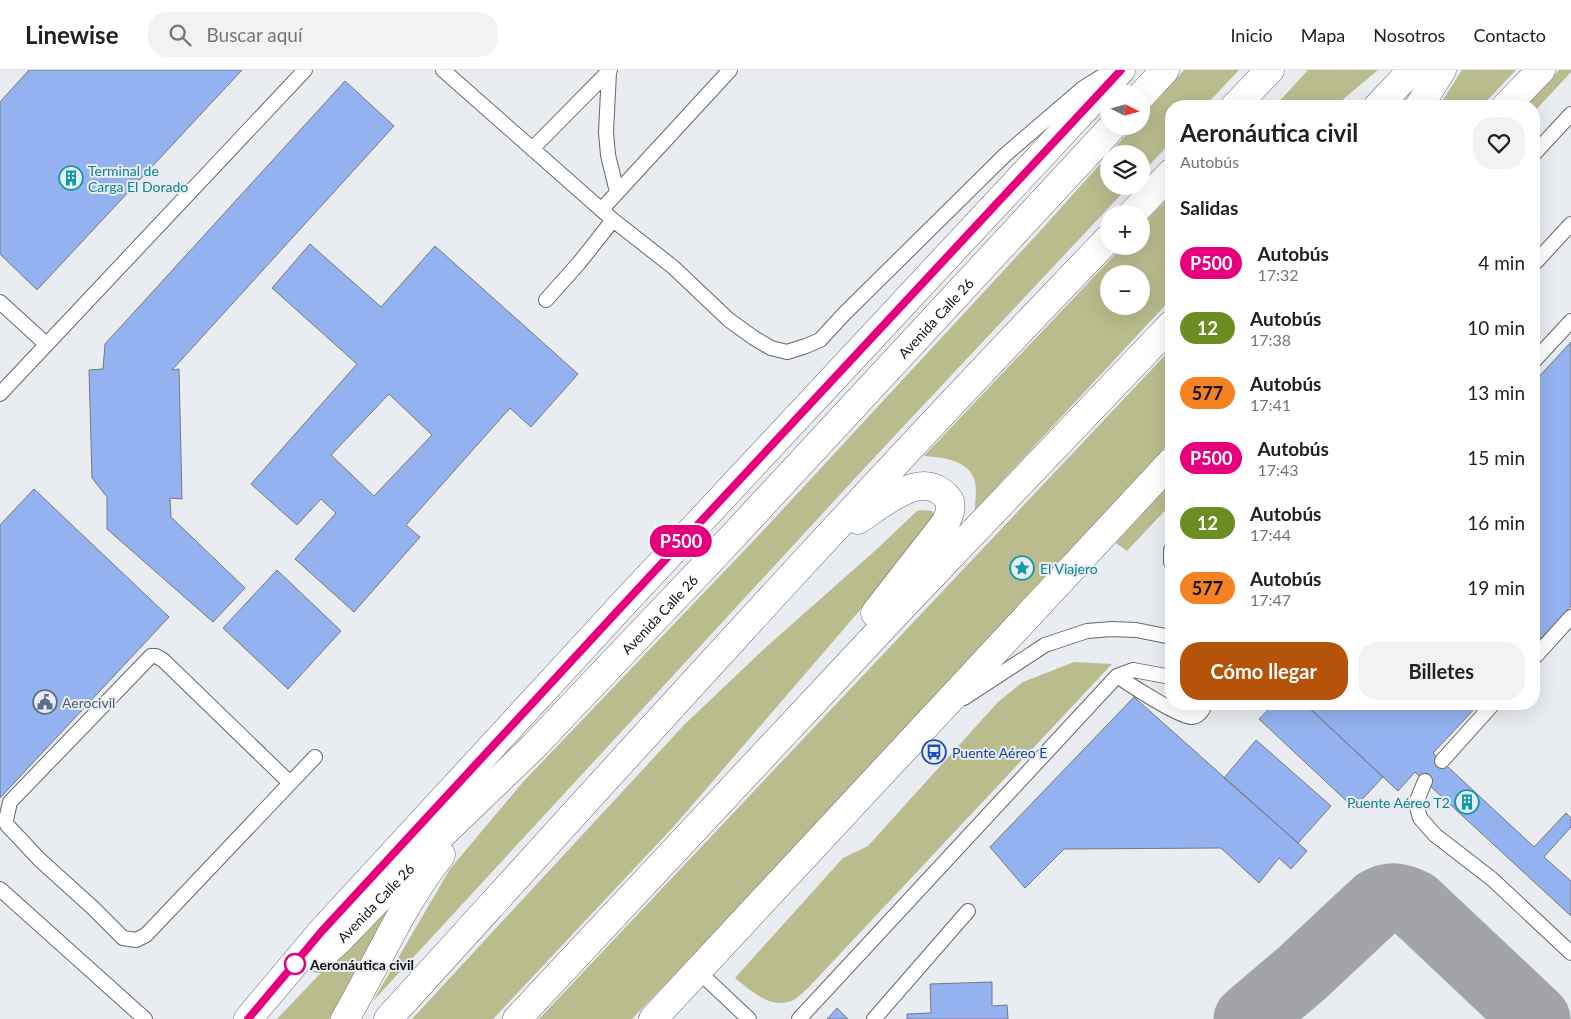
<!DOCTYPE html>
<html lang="es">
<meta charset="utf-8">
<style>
body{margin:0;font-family:Lato,sans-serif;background:#f2f2f2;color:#202124;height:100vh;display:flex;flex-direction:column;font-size:19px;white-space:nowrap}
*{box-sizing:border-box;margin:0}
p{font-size:16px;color:#757577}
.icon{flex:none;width:28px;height:28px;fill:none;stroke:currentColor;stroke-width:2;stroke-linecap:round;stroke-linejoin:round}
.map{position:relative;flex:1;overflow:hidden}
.details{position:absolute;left:1165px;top:30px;width:375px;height:610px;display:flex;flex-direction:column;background:#fff;border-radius:20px;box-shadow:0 5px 20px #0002}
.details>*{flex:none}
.badge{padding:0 10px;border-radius:16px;font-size:18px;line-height:32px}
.needle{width:32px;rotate:96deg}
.controls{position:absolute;left:1100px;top:15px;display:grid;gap:10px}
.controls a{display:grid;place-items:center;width:50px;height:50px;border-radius:50%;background:#fff;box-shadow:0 5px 20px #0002;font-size:25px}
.map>.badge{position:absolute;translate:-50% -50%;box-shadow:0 0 0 2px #fff}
h2{padding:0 15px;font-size:19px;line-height:45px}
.round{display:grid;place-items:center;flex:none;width:52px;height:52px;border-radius:20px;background:#f2f2f2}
.head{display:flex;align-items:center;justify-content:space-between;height:85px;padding:0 15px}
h1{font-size:24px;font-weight:700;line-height:38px}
.action{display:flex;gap:10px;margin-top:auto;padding:10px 15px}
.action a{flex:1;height:58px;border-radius:20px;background:#b45309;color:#fff;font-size:20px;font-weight:700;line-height:58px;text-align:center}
.action a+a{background:#f2f2f2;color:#202124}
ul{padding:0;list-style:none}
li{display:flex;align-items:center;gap:15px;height:65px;padding:0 15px}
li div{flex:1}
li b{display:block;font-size:19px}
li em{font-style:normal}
li .badge{min-width:55px;font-weight:700;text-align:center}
header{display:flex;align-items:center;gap:30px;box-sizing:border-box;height:70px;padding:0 25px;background:#fff;border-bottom:1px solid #e0e0e0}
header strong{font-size:24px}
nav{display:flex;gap:28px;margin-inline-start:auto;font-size:18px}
.search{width:350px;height:45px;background:#f2f2f2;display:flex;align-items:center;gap:12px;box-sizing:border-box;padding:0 18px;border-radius:20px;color:#757577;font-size:19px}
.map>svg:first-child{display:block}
</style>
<header>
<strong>Linewise</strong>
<div class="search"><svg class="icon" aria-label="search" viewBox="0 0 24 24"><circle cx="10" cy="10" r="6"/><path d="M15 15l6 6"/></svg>Buscar aquí</div>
<nav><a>Inicio</a><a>Mapa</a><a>Nosotros</a><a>Contacto</a></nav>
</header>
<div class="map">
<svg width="1571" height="949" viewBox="0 0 1571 949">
<rect width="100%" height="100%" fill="#e9ecf1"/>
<path fill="#babc8e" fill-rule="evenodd" d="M 1184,0 L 1239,0 L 1205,36 L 1171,36 L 1171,72 L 1141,104 L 1141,84 L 1109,84 L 1134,56 L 1141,56 L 1141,48 Z
M 1308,0 L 1378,0 L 1335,36 L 1275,36 Z
M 1462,0 L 1516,0 L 1482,36 L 1439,36 Z
M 1559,0 L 1571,0 L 1571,2 L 1534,42 L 1534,36 L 1525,36 Z
M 1109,84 L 1109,116 L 1129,116 L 871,391 L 373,931 L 450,799 L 523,712 L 760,464 L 1042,159 Z
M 1171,125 L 1171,229 L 975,440 C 975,432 977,420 975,412 C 970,390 942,387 924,386 L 1123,176 L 1141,176 L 1141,156 ZM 1109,204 L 1141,204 L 1141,236 L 1109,236 Z
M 1171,279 L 1171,371 L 812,761 L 632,949 L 539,949 Z
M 1171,413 L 1171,434 L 1127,481 L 1116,473 Z
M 922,440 L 932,441 L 935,446 L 867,532 L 676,754 L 493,949 L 412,949 L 685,654 L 764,579 L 878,478 L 917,441 Z
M 1074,592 L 1112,594 L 808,918 C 804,921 800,926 795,929 C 774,942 751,921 735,908 L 843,788 L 868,776 L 998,632 L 1023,612 Z
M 397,823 L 329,949 L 277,949 Z"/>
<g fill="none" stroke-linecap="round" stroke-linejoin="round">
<path stroke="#a2a4a8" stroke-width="69" d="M 1248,949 L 1301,904 L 1377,833 C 1390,825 1400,827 1414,834 L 1536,949"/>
</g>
<path fill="#94b2ef" stroke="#76797e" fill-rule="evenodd" d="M 29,0 L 242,0 L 37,220 L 0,184 L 0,32 Z
M 345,11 L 394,56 L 172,300 L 179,299 L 182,429 L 170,428 L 171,447 L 245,518 L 213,552 L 107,459 L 107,427 L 92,408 L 89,300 L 103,299 L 105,274 Z
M 310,174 L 381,237 L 435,176 L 578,304 L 531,357 L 510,338 L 406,455 L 420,467 L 354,542 L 295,489 L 336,443 L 321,429 L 297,455 L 251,414 L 357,294 L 272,218 ZM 389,324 L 432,365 L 374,426 L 331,385 Z
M 1571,272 L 1571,536 L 1534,576 L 1534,312 Z
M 34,419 L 169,547 L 0,728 L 0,455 Z
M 277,500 L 341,561 L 288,619 L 223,558 Z
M 1134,627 L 1307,781 L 1291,799 L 1279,788 L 1259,813 L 1221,778 L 1064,779 L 1025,818 L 990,777 Z
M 1274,634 L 1305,634 L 1383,707 L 1354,738 L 1259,649 Z
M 1305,634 L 1479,634 L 1433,683 L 1534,777 L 1566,743 L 1571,748 L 1571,757 L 1544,787 L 1571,811 L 1571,846 L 1415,702 L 1398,721 Z
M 1256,670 L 1331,736 L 1298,773 L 1224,708 Z
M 992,912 L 992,936 L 1007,935 L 1008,949 L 907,949 L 907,944 L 931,943 L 930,914 Z
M 837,938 L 848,949 L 827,949 Z"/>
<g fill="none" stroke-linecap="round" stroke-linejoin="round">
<g stroke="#66686d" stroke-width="16">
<path id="lane" d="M 443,0 L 613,150 L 673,197 L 729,250 L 754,268 L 771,278 L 787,282 L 806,276 L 820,270 L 845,243 L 1005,85 L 1083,18 L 1104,5
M 609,2 L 606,62 L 608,85 L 617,122
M 532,79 L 610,0
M 1534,84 L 1571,44
M 602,139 L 730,0
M 1534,194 L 1571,154
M 546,230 L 579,193 L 613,150
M 0,232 L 46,274
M 1534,291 L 1571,251
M 0,324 L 305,0
M 1171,480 L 1171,492
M 1534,588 L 1571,547
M 1117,606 C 1129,614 1181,648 1192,647 C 1199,646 1203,640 1205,634
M 964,628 L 1045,575 L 1087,561 L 1112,559 L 1136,560 L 1171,567
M 1442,691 L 1493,634
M 1425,711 L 1416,733 L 1420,748 L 1435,765 L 1492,809 L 1571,883
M 290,713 L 163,590 L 156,586 L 151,586 L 10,732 L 6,750 L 7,755 L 40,790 L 92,837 L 123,868 L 136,870 L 146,865 L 315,687
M 0,819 L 145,949
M 698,901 L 749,949
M 799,949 L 1117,606 L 1133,600 L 1171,607
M 874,949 L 968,841"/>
</g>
<g stroke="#66686d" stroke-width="29">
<g id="primary">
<path d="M 1141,26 L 1165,0"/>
<path d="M 1235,36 L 1270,0"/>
<path d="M 1378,36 L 1412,0"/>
<path d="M 1419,36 L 1442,0"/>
<path d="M 1506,36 L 1541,0"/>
<path d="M 1132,144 L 1171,103"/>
<path d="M 858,450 C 884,433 925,395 950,431 L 950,442 L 946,452 L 875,543"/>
<path id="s1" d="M 319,888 L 338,871 L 426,780 L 533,677 L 722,478 L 1113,56"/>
<path d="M 248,949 L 322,861 L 624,533 L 1121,0"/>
<path d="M 345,949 C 377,894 402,834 441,785"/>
<path d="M 388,949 C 626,687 863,423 1109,168"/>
<path d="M 517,949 L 905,534 L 1171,255"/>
<path d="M 653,949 L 1171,392"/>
</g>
</g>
<use href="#lane" stroke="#fff" stroke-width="14"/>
<use href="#primary" stroke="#fff" stroke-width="28"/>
</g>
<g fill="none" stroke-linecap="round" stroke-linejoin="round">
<g stroke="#fff" stroke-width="11">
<path id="line" d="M 248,949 L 322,861 L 624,534 L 1121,0"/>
</g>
<use href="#line" stroke="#e6007e" stroke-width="8"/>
</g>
<defs>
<g id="building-ring" transform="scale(1.25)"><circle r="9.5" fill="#e9ecf1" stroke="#0f9aa8" stroke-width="1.5"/><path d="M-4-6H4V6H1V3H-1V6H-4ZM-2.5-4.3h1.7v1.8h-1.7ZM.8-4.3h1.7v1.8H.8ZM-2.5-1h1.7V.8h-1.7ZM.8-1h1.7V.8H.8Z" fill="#0f9aa8"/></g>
<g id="sight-ring" transform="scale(1.25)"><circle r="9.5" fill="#e9ecf1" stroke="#0f9aa8" stroke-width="1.5"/><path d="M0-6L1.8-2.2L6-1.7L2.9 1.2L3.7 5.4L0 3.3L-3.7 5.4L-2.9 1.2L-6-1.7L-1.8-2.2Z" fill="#0f9aa8"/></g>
<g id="civic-ring" transform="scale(1.25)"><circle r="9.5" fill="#e9ecf1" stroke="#5c6f8a" stroke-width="1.5"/><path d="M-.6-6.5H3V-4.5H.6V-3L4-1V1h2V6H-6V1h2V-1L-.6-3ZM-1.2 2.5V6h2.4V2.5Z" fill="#5c6f8a"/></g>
<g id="bus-ring" transform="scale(1.25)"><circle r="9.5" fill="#e9ecf1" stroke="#1a4fb4" stroke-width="1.5"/><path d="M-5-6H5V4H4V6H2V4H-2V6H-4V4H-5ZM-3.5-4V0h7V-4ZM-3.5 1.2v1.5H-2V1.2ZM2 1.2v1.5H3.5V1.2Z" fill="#1a4fb4"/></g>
</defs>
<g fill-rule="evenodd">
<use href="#building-ring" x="71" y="108"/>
<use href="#sight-ring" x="1022" y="498"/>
<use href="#civic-ring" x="45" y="632"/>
<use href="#bus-ring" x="934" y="682"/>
<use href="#building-ring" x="1467" y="732"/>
</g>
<circle fill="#fff" stroke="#e6007e" stroke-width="2.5" cx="295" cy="894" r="10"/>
<g text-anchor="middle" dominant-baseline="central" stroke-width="4" stroke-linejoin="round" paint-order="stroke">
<g font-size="14" fill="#0d838f" stroke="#e9ecf1" text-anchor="start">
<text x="88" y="100">Terminal de<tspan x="88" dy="16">Carga El Dorado</tspan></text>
<text x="1040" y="498">El Viajero</text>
<text x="1450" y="732" text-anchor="end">Puente Aéreo T2</text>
</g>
<g font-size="14" fill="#101113" stroke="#e9ecf1">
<text stroke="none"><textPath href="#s1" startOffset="889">Avenida Calle 26</textPath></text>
<text stroke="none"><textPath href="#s1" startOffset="484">Avenida Calle 26</textPath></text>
<text stroke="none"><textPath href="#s1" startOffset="79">Avenida Calle 26</textPath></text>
</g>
<g font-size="14" fill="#4e5e75" stroke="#e9ecf1" text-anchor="start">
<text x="62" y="632">Aerocivil</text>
</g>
<g font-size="14" fill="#164399" stroke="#e9ecf1" text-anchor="start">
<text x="952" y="682">Puente Aéreo E</text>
</g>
<g font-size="14" font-weight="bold" fill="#101113" stroke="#e9ecf1" text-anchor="start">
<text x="310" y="894">Aeronáutica civil</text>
</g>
</g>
</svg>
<div class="controls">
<a><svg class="needle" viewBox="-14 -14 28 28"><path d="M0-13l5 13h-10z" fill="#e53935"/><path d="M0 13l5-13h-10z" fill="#757577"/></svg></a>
<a><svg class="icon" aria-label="layers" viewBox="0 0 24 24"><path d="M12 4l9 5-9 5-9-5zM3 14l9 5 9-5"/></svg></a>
<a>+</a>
<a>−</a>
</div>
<b class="badge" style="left:681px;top:471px;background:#e6007e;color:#fff">P500</b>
<section class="details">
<div class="head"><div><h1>Aeronáutica civil</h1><p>Autobús</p></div><a class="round"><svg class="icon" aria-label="heart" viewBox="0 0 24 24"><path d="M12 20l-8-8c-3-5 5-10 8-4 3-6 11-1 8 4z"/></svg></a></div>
<h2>Salidas</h2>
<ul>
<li><span class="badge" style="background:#e6007e;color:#fff">P500</span><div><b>Autobús</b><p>17:32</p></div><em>4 min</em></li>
<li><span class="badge" style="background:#6b8e23;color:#fff">12</span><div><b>Autobús</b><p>17:38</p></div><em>10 min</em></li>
<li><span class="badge" style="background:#f58220;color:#111">577</span><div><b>Autobús</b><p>17:41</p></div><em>13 min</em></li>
<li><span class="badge" style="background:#e6007e;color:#fff">P500</span><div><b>Autobús</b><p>17:43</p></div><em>15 min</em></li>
<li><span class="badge" style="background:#6b8e23;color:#fff">12</span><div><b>Autobús</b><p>17:44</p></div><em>16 min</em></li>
<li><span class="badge" style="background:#f58220;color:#111">577</span><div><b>Autobús</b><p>17:47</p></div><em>19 min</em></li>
</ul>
<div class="action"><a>Cómo llegar</a><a>Billetes</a></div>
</section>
</div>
